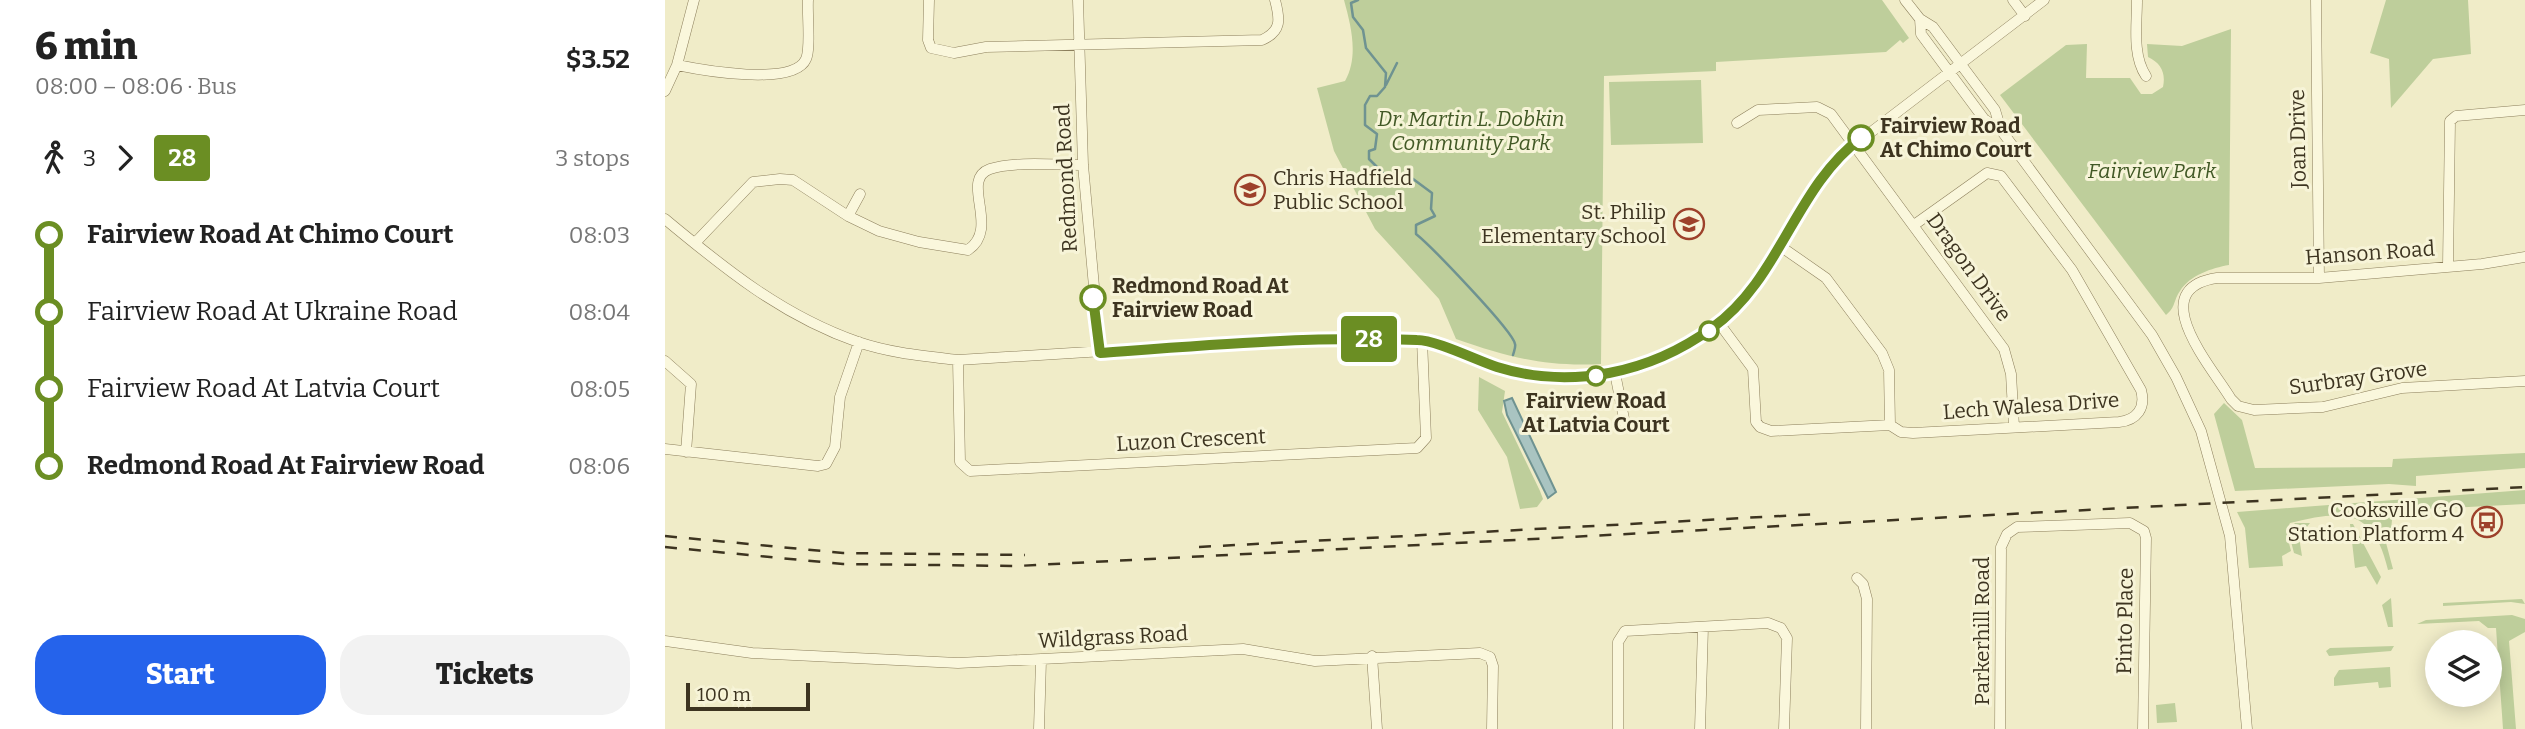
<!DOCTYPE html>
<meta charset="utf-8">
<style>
body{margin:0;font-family:Bitter,serif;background:#f2f2f2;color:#222;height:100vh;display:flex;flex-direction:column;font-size:26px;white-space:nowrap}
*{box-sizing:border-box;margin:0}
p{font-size:23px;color:#767676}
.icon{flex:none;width:38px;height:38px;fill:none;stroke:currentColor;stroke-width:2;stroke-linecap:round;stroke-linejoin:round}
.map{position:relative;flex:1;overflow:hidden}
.drawer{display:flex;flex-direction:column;background:#fff;width:665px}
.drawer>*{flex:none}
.badge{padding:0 14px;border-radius:5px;font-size:24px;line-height:46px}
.fabs{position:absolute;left:1760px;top:630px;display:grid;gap:14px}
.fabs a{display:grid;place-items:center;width:77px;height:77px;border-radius:50%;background:#fff;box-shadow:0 4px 18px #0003;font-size:35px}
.scale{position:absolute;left:21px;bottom:18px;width:124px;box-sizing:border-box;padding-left:7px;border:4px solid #3d3420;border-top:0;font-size:19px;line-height:24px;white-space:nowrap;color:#3d3420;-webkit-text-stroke:5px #f7f4d8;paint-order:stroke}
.map>.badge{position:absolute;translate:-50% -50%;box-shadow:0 0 0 4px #fff}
.legs{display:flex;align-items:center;gap:10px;height:77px;padding:0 35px;font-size:23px}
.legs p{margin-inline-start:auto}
.summary{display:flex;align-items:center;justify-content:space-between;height:119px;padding:0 35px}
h1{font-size:38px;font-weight:800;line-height:52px}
.button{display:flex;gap:14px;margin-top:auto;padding:14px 35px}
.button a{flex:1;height:80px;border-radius:28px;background:#2563eb;color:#fff;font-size:28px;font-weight:800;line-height:80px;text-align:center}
.button a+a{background:#f2f2f2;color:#222}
ul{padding:0 35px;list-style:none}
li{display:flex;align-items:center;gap:24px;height:77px;font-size:26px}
li i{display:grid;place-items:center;width:10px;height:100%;margin:0 9px;background:currentColor}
li i::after{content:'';width:18px;height:18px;margin:-9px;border:5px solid;border-radius:50%;background:#fff}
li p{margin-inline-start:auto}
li:first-child i{background:linear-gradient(#0000 50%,currentColor 0)}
li:last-child i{background:linear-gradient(currentColor 50%,#0000 0)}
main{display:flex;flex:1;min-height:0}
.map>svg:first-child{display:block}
</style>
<main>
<section class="drawer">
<div class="summary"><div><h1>6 min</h1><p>08:00 – 08:06 · Bus</p></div><b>$3.52</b></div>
<div class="legs"><svg class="icon" aria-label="walk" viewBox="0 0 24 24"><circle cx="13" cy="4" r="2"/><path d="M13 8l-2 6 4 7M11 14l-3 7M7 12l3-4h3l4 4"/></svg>3<svg class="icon" aria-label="forward" viewBox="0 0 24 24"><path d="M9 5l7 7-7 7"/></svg><b class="badge" style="background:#6b8e23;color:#fff">28</b><p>3 stops</p></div>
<ul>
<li><i style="color:#6b8e23"></i><b>Fairview Road At Chimo Court</b><p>08:03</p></li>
<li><i style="color:#6b8e23"></i><span>Fairview Road At Ukraine Road</span><p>08:04</p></li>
<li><i style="color:#6b8e23"></i><span>Fairview Road At Latvia Court</span><p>08:05</p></li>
<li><i style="color:#6b8e23"></i><b>Redmond Road At Fairview Road</b><p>08:06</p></li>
</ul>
<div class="button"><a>Start</a><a>Tickets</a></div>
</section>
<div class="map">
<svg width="1860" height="729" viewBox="0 0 1860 729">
<rect width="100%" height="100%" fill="#f0ecc8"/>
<path fill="#bece9b" d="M 679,0 L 1217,0 L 1244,38 L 1238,43 L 1235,40 L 1221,52 L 1051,62 L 1051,71 L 939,76 L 936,364 C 880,367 843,357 791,339 L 774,299 L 710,229 L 669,151 L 652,88 L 680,81 C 694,56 686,26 679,0 Z
M 1721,0 L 1803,0 L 1806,54 L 1768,59 L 1726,108 L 1724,59 L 1705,53 Z
M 1566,29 L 1564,265 C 1547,268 1525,275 1515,291 C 1508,301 1511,307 1501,315 L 1335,95 L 1401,45 L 1422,44 L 1421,78 L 1465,78 L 1476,94 L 1487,94 L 1498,87 C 1501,73 1496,63 1483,57 L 1482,44 L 1517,46 Z
M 1036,80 L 1038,143 L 946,145 L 944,82 Z
M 814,377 L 840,391 L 837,412 L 875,491 L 878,499 L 872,507 L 855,509 L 842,457 L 813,410 Z
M 1559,403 L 1577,420 L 1590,468 L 1727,467 L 1728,459 L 1860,453 L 1860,468 L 1751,476 L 1751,486 L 1724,484 L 1570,491 L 1549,414 Z
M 1860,490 L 1860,504 L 1728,511 L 1725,539 L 1720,539 L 1728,569 L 1723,570 C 1709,509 1680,509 1625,523 L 1621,531 L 1626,551 L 1617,556 L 1618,566 L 1584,568 L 1580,528 L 1572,512 Z
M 1630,523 L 1645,523 L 1634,537 L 1637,556 L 1629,553 L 1623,530 Z
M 1685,524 L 1688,524 L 1716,577 L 1712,585 L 1701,566 L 1690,568 Z
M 1726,598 L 1728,627 L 1723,627 L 1717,605 Z
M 1857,599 L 1860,604 L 1846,602 L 1778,606 L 1778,603 Z
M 1847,615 L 1860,619 L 1860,632 L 1844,641 L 1851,729 L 1838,729 L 1831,628 L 1823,628 L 1814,621 L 1752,624 L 1761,620 Z
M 1729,646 L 1726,651 L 1664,656 L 1661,651 L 1665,648 Z
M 1725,667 L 1726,687 L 1714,688 L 1713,682 L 1669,686 L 1669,678 L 1674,670 Z
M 1510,703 L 1512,722 L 1492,723 L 1491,705 Z"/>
<path fill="#a9c4c1" stroke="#6f9391" stroke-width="2" d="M 847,398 L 891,492 L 883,498 L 842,415 L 839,401 Z"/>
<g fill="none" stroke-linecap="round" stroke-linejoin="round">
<path stroke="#6f9391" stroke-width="2.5" d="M 693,0 L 686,3 L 688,17 L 698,30 L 701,48 L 721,73 L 720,87 L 712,96 L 705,96 L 700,105 L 700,125 L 712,134 L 710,149 L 704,151 L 704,159 L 727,182 L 740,173 L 767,193 L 766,209 L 770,216 L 751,225 L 751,234 C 766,246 848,331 850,344 C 851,347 849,351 848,355
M 721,85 L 732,63"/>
<g stroke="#8c7f5c" stroke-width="11">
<path id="minor" d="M 264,0 L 263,40 L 266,48 L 289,53 L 321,47 L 597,40 C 617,31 615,19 610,0
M 413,0 L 418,165 L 435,353
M 1240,0 L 1255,19 L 1268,27 L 1330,110 L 1336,130 L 1487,335 L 1511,377 L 1536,431 L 1565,536 L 1582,729
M 1348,0 L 1360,16
M 1472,0 C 1472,25 1467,55 1481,76
M 1651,0 L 1654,278
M 1255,19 L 1256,34 L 1319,119 L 1336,130
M 12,65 C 36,70 129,87 141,59 C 146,48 142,14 143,0
M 0,91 L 12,65 L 29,0
M 1072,123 L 1093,110 L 1152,107 L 1166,114 L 1339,349 L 1346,374 L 1349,427
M 183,216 L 195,194
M 0,219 C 60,269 118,316 193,342 C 225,353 259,356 293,360 L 633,339 L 702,339 L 757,340 L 855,374 L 877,376 L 933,375 L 983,363 L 1027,341 L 1070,308 L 1102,266 L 1153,185 L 1180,152 L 1379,0
M 30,243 L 88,182 L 115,179 L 128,180 L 183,216 L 214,231 L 254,242 L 303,250 C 336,228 294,180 325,169 C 348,161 392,165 418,165
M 1115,246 L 1161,278 L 1217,353 L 1224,370 L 1225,425 L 1236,432 L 1248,433 L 1454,422 C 1472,420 1481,408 1476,390 L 1407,270 L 1336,176 L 1322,173 L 1249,225
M 1860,257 L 1817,264 L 1654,278 L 1552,278 C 1478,289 1546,366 1566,399 L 1573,406 L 1589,410 L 1658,407 L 1737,388 L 1860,381
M 1783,266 L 1785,121 L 1791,116 L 1860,110
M 1054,323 L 1088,369 L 1091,422 L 1095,427 L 1106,431 L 1225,425
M 293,360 L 295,462 L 305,471 L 752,448 L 761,438 L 757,340
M 0,361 L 26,384 L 21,452
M 950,373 L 960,424
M 0,449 L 153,466 L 161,464 L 170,447 L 175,397 L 194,342
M 1192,578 L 1198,584 L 1202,599 L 1201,729
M 0,641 L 87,653 L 293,663 L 578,649 L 650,661 L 815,653 L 825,657 L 828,666 L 827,729
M 707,656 L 712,729
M 374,729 L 376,660
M 953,729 L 953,642 L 960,631 L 1103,623 L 1116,628 L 1122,638 L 1119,729
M 1035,729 L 1038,627
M 1335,729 L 1336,547 L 1342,534 L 1352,527 L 1465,523 L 1479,531 L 1481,538 L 1478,729"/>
</g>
<use href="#minor" stroke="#faf7dc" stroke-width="10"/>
<path stroke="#3d3420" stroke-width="2.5" stroke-dasharray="12 12" stroke-linecap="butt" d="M 0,536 L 178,553 L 360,555
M 0,547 L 178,564 L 352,566 L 1860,487
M 534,547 L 1153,514"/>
</g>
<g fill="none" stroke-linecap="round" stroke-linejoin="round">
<g stroke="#fff" stroke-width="16">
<path id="line-1" d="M 428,298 L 435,353 C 541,345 646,336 752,340 C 771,340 811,360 832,367 C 906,390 985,373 1047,328 C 1115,280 1130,187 1196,138"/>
</g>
<use href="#line-1" stroke="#6b8e23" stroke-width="10"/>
</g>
<defs>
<g id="school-ring" transform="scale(1.575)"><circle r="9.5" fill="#f7f4d8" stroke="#9d412b" stroke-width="1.5"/><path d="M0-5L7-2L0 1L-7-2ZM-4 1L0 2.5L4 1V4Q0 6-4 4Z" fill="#9d412b"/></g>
<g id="bus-ring" transform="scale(1.575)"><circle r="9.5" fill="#f7f4d8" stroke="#9d412b" stroke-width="1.5"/><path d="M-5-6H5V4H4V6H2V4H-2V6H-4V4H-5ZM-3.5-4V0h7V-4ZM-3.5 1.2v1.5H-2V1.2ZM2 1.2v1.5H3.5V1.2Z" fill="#9d412b"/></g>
</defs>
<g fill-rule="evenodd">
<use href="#school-ring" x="585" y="190"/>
<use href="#school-ring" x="1024" y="224"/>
<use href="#bus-ring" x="1822" y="522"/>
</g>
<g fill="#fff" stroke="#6b8e23" stroke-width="3.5">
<circle cx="1196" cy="138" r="12"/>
<circle cx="428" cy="298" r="12"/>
<circle cx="1044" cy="331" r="9"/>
<circle cx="931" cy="376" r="9"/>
</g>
<g text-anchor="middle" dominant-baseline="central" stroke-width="6" stroke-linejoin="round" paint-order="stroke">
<g font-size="21" font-style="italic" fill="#425926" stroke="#f7f4d8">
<text x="806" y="119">Dr. Martin L. Dobkin<tspan x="806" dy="24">Community Park</tspan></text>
<text x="1487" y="171">Fairview Park</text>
</g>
<g font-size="21" font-weight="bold" fill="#3d3420" stroke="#f7f4d8" text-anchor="start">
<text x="1215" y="126">Fairview Road<tspan x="1215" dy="24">At Chimo Court</tspan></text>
<text x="447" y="286">Redmond Road At<tspan x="447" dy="24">Fairview Road</tspan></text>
<text x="931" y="401" text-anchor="middle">Fairview Road<tspan x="931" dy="24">At Latvia Court</tspan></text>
</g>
<g font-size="21" fill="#3d3420" stroke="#f7f4d8">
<text transform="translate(1633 139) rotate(-91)">Joan Drive</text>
<text transform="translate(401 178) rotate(-93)">Redmond Road</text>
<text transform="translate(1705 253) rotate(-4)">Hanson Road</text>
<text transform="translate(1304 267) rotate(54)">Dragon Drive</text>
<text transform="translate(1693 378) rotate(-8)">Surbray Grove</text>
<text transform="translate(1366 406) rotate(-4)">Lech Walesa Drive</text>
<text transform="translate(526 440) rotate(-3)">Luzon Crescent</text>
<text transform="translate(1460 621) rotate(-89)">Pinto Place</text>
<text transform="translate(1317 631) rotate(-90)">Parkerhill Road</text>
<text transform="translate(448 637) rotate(-3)">Wildgrass Road</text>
</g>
<g font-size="21" fill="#3d3420" stroke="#f7f4d8" text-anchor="end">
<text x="608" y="178" text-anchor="start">Chris Hadfield<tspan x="608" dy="24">Public School</tspan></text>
<text x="1001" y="212">St. Philip<tspan x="1001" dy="24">Elementary School</tspan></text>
<text x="1799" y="510">Cooksville GO<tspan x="1799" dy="24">Station Platform 4</tspan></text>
</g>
</g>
</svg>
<div class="fabs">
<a><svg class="icon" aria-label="layers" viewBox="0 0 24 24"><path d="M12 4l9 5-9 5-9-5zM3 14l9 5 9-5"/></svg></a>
</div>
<div class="scale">100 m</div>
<b class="badge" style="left:704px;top:339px;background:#6b8e23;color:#fff">28</b>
</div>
</main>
